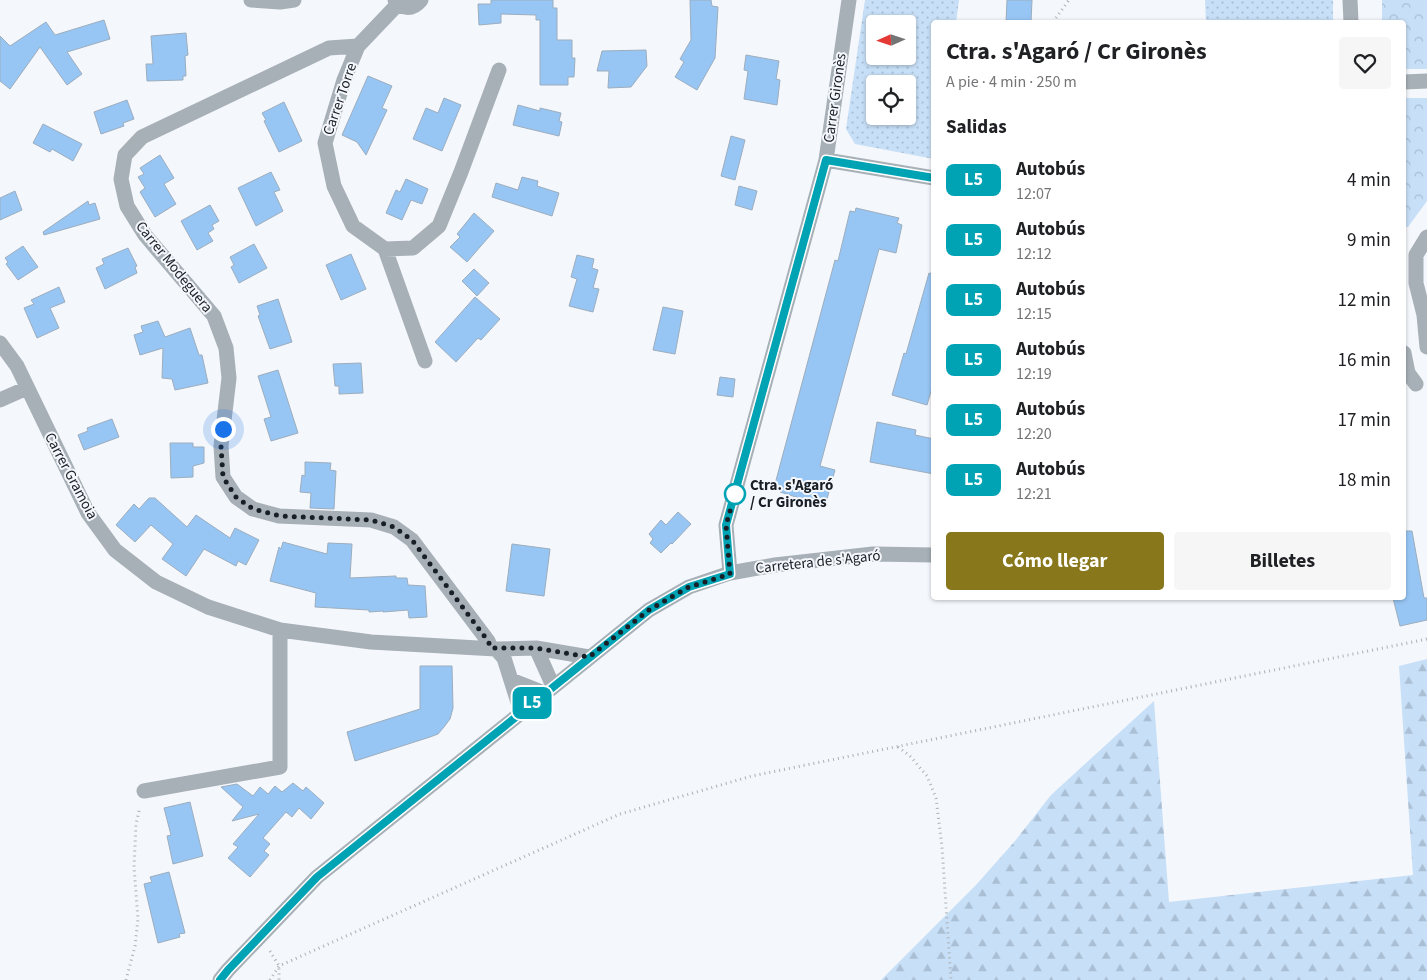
<!DOCTYPE html>
<html lang="es">
<meta charset="utf-8">
<style>
body{margin:0;font-family:"Source Sans 3",sans-serif;background:#f6f6f6;color:#202124;height:100vh;display:flex;flex-direction:column;font-size:19px;white-space:nowrap}
*{box-sizing:border-box;margin:0}
p{font-size:16px;color:#757577}
.icon{flex:none;width:28px;height:28px;fill:none;stroke:currentColor;stroke-width:2;stroke-linecap:round;stroke-linejoin:round}
.map{position:relative;flex:1;overflow:hidden}
.details{position:absolute;left:931px;top:20px;width:475px;height:580px;display:flex;flex-direction:column;background:#fff;border-radius:5px;box-shadow:0 1px 4px #0004}
.details>*{flex:none}
.badge{padding:0 10px;border-radius:8px;font-size:18px;line-height:32px}
.needle{width:32px;rotate:267deg}
.tools{position:absolute;left:866px;top:15px;display:grid;gap:10px}
.tools a{display:grid;place-items:center;width:50px;height:50px;border-radius:5px;background:#fff;box-shadow:0 1px 4px #0004;font-size:25px}
.you{position:absolute;width:25px;height:25px;margin:-12px;border:4px solid #fff;border-radius:50%;background:#1a73e8;box-shadow:0 0 0 8px #1a73e833}
.map>.badge{position:absolute;translate:-50% -50%;box-shadow:0 0 0 2px #fff}
h2{padding:0 15px;font-size:19px;line-height:45px}
.round{display:grid;place-items:center;flex:none;width:52px;height:52px;border-radius:5px;background:#f6f6f6}
.summary{display:flex;align-items:center;justify-content:space-between;height:85px;padding:0 15px}
h1{font-size:24px;font-weight:700;line-height:38px}
.cta{display:flex;gap:10px;margin-top:auto;padding:10px 15px}
.cta a{flex:1;height:58px;border-radius:5px;background:#88771b;color:#fff;font-size:20px;font-weight:700;line-height:58px;text-align:center}
.cta a+a{background:#f6f6f6;color:#202124}
ul{padding:0;list-style:none}
li{display:flex;align-items:center;gap:15px;height:60px;padding:0 15px}
li div{flex:1}
li b{display:block;font-size:19px}
li em{font-style:normal}
li .badge{min-width:55px;font-weight:700;text-align:center}
.map>svg:first-child{display:block}
</style>
<div class="map">
<svg width="1427" height="980" viewBox="0 0 1427 980">
<defs>
<pattern id="grass-dots" width="8" height="8" patternUnits="userSpaceOnUse" patternTransform="scale(1.25)"><rect width="8" height="8" fill="#c7dff7"/><path d="M2 2h.1M6 6h.1" fill="none" stroke="#aabfd4" stroke-width="1.8" stroke-linecap="round"/></pattern>
<pattern id="forest-firs" width="22" height="20" patternUnits="userSpaceOnUse" patternTransform="scale(1.25)"><rect width="22" height="20" fill="#c7dff7"/><path d="M5 1l3.5 6h-7zM16 11l3.5 6h-7z" fill="#aabfd4"/></pattern>
<pattern id="park-crowns" width="20" height="18" patternUnits="userSpaceOnUse" patternTransform="scale(1.25)"><rect width="20" height="18" fill="#c7dff7"/><path d="M2 6a3 3 0 1 1 6 0M12 15a3 3 0 1 1 6 0" fill="none" stroke="#aabfd4"/></pattern>
</defs>
<rect width="100%" height="100%" fill="#f4f7fb"/>
<path fill="url(#grass-dots)" fill-rule="evenodd" d="M 865,0 L 959,0 L 956,22 L 934,22 L 934,159 L 855,144 L 846,129 ZM 875,24 L 908,24 L 908,56 L 875,56 ZM 875,84 L 908,84 L 908,116 L 875,116 Z
M 1205,0 L 1333,0 L 1333,22 L 1206,22 Z"/>
<path fill="url(#forest-firs)" d="M 1427,659 L 1427,980 L 881,980 L 976,885 L 1015,841 L 1051,795 L 1154,701 L 1169,902 L 1413,875 L 1399,666 Z"/>
<path fill="url(#park-crowns)" d="M 1382,0 L 1427,0 L 1427,69 L 1404,69 L 1404,22 L 1382,22 Z
M 1404,98 L 1427,98 L 1427,201 L 1408,227 L 1404,227 Z"/>
<path fill="#97c6f4" stroke="#9cadbe" d="M 491,0 L 553,0 L 553,8 L 557,8 L 557,40 L 572,40 L 572,58 L 575,58 L 574,77 L 568,77 L 568,85 L 540,85 L 540,20 L 536,20 L 536,15 L 501,14 L 501,23 L 479,25 L 478,4 L 491,4 Z
M 690,0 L 711,0 L 712,6 L 718,7 L 715,58 L 697,90 L 675,77 L 684,62 L 680,59 L 691,40 Z
M 1007,0 L 1032,0 L 1031,22 L 1006,22 Z
M 104,20 L 110,39 L 67,52 L 82,74 L 67,85 L 40,47 L 10,89 L 0,81 L 0,36 L 10,46 L 46,22 L 55,35 Z
M 186,33 L 188,55 L 185,56 L 186,76 L 183,76 L 183,80 L 147,81 L 146,64 L 153,64 L 151,36 Z
M 646,50 L 647,66 L 631,87 L 608,88 L 609,71 L 597,71 L 602,51 Z
M 746,55 L 779,61 L 776,79 L 780,80 L 777,105 L 744,99 L 748,71 L 744,70 Z
M 368,76 L 392,86 L 382,108 L 387,110 L 366,155 L 357,142 L 342,135 Z
M 444,98 L 461,105 L 442,151 L 413,139 L 426,108 L 438,113 Z
M 127,100 L 134,119 L 123,123 L 124,126 L 101,134 L 94,112 Z
M 284,102 L 302,141 L 279,152 L 264,121 L 266,120 L 262,113 Z
M 518,105 L 540,111 L 540,108 L 561,113 L 559,121 L 562,122 L 559,136 L 513,125 Z
M 43,124 L 82,144 L 73,161 L 52,149 L 50,152 L 33,143 Z
M 731,136 L 745,140 L 735,180 L 721,176 Z
M 160,155 L 174,178 L 164,184 L 176,204 L 155,217 L 140,192 L 145,188 L 138,177 L 144,174 L 140,168 Z
M 271,172 L 280,190 L 274,192 L 283,211 L 256,226 L 238,188 Z
M 522,177 L 538,181 L 537,186 L 559,193 L 552,216 L 492,197 L 496,183 L 518,190 Z
M 406,179 L 428,189 L 422,204 L 411,200 L 402,220 L 386,213 L 396,190 L 400,192 Z
M 739,186 L 757,191 L 752,210 L 735,205 Z
M 15,191 L 22,210 L 0,220 L 0,198 Z
M 88,201 L 89,205 L 95,203 L 100,219 L 44,235 L 43,232 Z
M 210,205 L 219,221 L 212,225 L 214,229 L 208,233 L 213,241 L 197,250 L 181,221 Z
M 856,208 L 899,218 L 897,223 L 902,225 L 896,253 L 879,249 L 820,466 L 835,470 L 827,499 L 821,497 L 818,504 L 780,492 L 782,486 L 775,484 L 835,260 L 838,261 L 850,211 L 855,212 Z
M 474,213 L 494,231 L 467,262 L 450,247 L 460,237 L 457,234 Z
M 254,244 L 267,268 L 239,283 L 231,267 L 234,265 L 230,257 Z
M 23,246 L 38,267 L 18,280 L 6,264 L 8,262 L 5,258 Z
M 128,248 L 137,266 L 135,267 L 137,273 L 105,289 L 96,268 L 104,264 L 102,259 Z
M 351,254 L 366,289 L 341,300 L 326,265 Z
M 577,255 L 594,259 L 592,268 L 598,270 L 593,288 L 599,289 L 593,312 L 569,306 L 577,279 L 571,277 Z
M 474,269 L 489,283 L 477,296 L 462,281 Z
M 929,273 L 934,274 L 934,381 L 927,405 L 892,395 L 904,353 L 906,354 Z
M 59,287 L 65,302 L 50,308 L 59,328 L 37,338 L 24,308 L 34,304 L 31,300 Z
M 475,297 L 500,319 L 481,340 L 478,338 L 456,362 L 435,342 Z
M 278,299 L 292,342 L 270,349 L 258,316 L 260,315 L 257,306 Z
M 663,307 L 683,311 L 675,354 L 653,350 Z
M 158,321 L 165,337 L 190,328 L 199,355 L 202,355 L 208,383 L 175,390 L 172,379 L 162,378 L 163,348 L 140,355 L 134,335 L 143,332 L 141,326 Z
M 361,363 L 363,393 L 339,394 L 339,386 L 335,386 L 333,364 Z
M 278,370 L 298,433 L 271,441 L 264,419 L 271,417 L 258,376 Z
M 720,377 L 735,379 L 733,397 L 717,395 Z
M 112,419 L 119,437 L 84,450 L 78,435 L 88,431 L 87,428 Z
M 877,422 L 916,430 L 915,435 L 934,439 L 934,474 L 870,462 Z
M 170,443 L 193,443 L 193,447 L 204,447 L 204,463 L 193,466 L 193,477 L 171,478 Z
M 305,462 L 331,463 L 330,470 L 336,471 L 334,509 L 310,508 L 311,493 L 300,492 L 302,475 L 305,476 Z
M 149,498 L 155,498 L 187,527 L 196,515 L 230,538 L 235,528 L 259,540 L 246,565 L 238,561 L 236,566 L 204,549 L 186,576 L 162,559 L 173,544 L 151,525 L 135,542 L 116,525 L 134,504 L 139,509 Z
M 678,512 L 691,524 L 672,544 L 671,543 L 661,553 L 650,543 L 653,539 L 649,534 L 661,520 L 666,525 Z
M 1404,531 L 1412,531 L 1424,598 L 1427,598 L 1427,620 L 1400,626 L 1393,598 L 1404,598 Z
M 283,542 L 327,554 L 328,543 L 352,544 L 350,578 L 396,576 L 396,578 L 407,578 L 408,585 L 425,586 L 427,617 L 409,618 L 408,610 L 383,612 L 383,611 L 369,612 L 369,610 L 315,607 L 316,593 L 270,581 L 279,547 L 281,549 Z
M 512,544 L 550,549 L 544,596 L 506,591 Z
M 420,666 L 452,666 L 453,708 L 450,719 L 444,727 L 438,734 L 430,737 L 355,761 L 347,732 L 420,709 Z
M 293,783 L 303,791 L 306,787 L 324,803 L 311,819 L 299,808 L 292,817 L 286,812 L 263,838 L 270,844 L 264,851 L 269,855 L 250,877 L 228,858 L 238,847 L 233,844 L 259,814 L 232,821 L 243,807 L 221,787 L 237,784 L 253,796 L 260,787 L 268,794 L 275,786 L 282,792 Z
M 190,802 L 203,856 L 173,864 L 167,836 L 171,835 L 164,808 Z
M 169,872 L 185,933 L 179,934 L 180,937 L 158,943 L 144,884 L 152,882 L 150,877 Z"/>
<g fill="none" stroke-linecap="round" stroke-linejoin="round">
<path stroke="#acb0b5" stroke-width="3" stroke-dasharray="1 4" stroke-linecap="butt" d="M 1053,22 L 1069,0
M 898,747 L 910,756 L 927,776 L 936,798 L 942,847 L 951,980
M 270,951 L 279,966 L 279,980
M 126,980 L 135,946 L 138,919 L 134,867 L 136,824 L 140,807
M 270,980 L 279,966 L 620,814 L 752,776 L 1427,639"/>
<path stroke="#a7afb7" stroke-width="15" d="M 251,0 L 280,2 L 294,0
M 395,0 C 402,10 413,10 421,0
M 1350,0 L 1351,22
M 398,4 L 358,46 L 344,80 L 325,143 L 334,186 L 353,226 L 385,249 L 413,248 L 439,226 L 461,172 L 499,70
M 358,46 L 329,48 L 142,137 L 125,155 L 121,179 L 127,206 L 145,235 L 214,316 L 226,348 L 229,378 L 221,446 L 223,477 L 236,497 L 253,509 L 279,516 L 371,520 L 394,527 L 412,540 L 488,641 L 491,648
M 1404,82 L 1427,81
M 826,160 L 934,178
M 1427,237 L 1416,255 L 1416,283 L 1424,315 L 1427,347
M 385,249 L 425,361
M 0,343 L 17,366 L 88,513 L 115,550 L 156,582 L 208,607 L 280,630 L 371,642 L 496,649 L 536,648 L 589,657
M 1404,353 L 1408,373 L 1416,384
M 0,400 L 27,388
M 730,573 L 726,525 L 826,160 L 849,0
M 536,648 L 553,686
M 496,649 L 504,658 L 521,712
M 511,680 L 544,693
M 144,791 L 280,767 L 280,630
M 220,980 L 228,970 L 317,877 L 649,610 L 689,587 L 730,573 L 775,565 L 873,554 L 934,555"/>
</g>
<g fill="none" stroke-linecap="round" stroke-linejoin="round">
<g stroke="#fff" stroke-width="11">
<path id="line" d="M 220,980 L 228,970 L 317,877 L 649,610 L 689,587 L 730,574 L 726,525 L 826,160 L 934,178"/>
</g>
<use href="#line" stroke="#00a3b4" stroke-width="8"/>
<path stroke="#191f26" stroke-width="5" stroke-dasharray="0 9" d="M 223,429 L 221,446 L 223,477 L 236,497 L 253,509 L 280,516 L 371,520 L 394,527 L 412,540 L 488,641 L 491,648 L 536,648 L 589,657 L 649,610 L 689,587 L 730,574 L 726,525 L 735,494"/>
</g>
<circle fill="#fff" stroke="#00a3b4" stroke-width="2.5" cx="735" cy="494" r="10"/>
<g text-anchor="middle" dominant-baseline="central" stroke-width="4" stroke-linejoin="round" paint-order="stroke">
<g font-size="15" fill="#191f26" stroke="#f4f7fb">
<text transform="translate(835 98) rotate(-82)">Carrer Gironès</text>
<text transform="translate(340 99) rotate(-71)">Carrer Torre</text>
<text transform="translate(174 267) rotate(51)">Carrer Modeguera</text>
<text transform="translate(71 476) rotate(62)">Carrer Gramoia</text>
<text transform="translate(818 562) rotate(-6)">Carretera de s'Agaró</text>
</g>
<g font-size="15" font-weight="bold" fill="#191f26" stroke="#f4f7fb" text-anchor="start">
<text x="750" y="485">Ctra. s'Agaró<tspan x="750" dy="17">/ Cr Gironès</tspan></text>
</g>
</g>
</svg>
<div class="tools">
<a><svg class="needle" viewBox="-14 -14 28 28"><path d="M0-13l5 13h-10z" fill="#e53935"/><path d="M0 13l5-13h-10z" fill="#757577"/></svg></a>
<a><svg class="icon" aria-label="locate" viewBox="0 0 24 24"><circle cx="12" cy="12" r="6"/><path d="M12 2v4M12 18v4M2 12h4M18 12h4"/></svg></a>
</div>
<div class="you" style="left:223px;top:429px"></div>
<b class="badge" style="left:532px;top:703px;background:#00a3b4;color:#fff">L5</b>
<section class="details">
<div class="summary"><div><h1>Ctra. s'Agaró / Cr Gironès</h1><p>A pie · 4 min · 250 m</p></div><a class="round"><svg class="icon" aria-label="heart" viewBox="0 0 24 24"><path d="M12 20l-8-8c-3-5 5-10 8-4 3-6 11-1 8 4z"/></svg></a></div>
<h2>Salidas</h2>
<ul>
<li><span class="badge" style="background:#00a3b4;color:#fff">L5</span><div><b>Autobús</b><p>12:07</p></div><em>4 min</em></li>
<li><span class="badge" style="background:#00a3b4;color:#fff">L5</span><div><b>Autobús</b><p>12:12</p></div><em>9 min</em></li>
<li><span class="badge" style="background:#00a3b4;color:#fff">L5</span><div><b>Autobús</b><p>12:15</p></div><em>12 min</em></li>
<li><span class="badge" style="background:#00a3b4;color:#fff">L5</span><div><b>Autobús</b><p>12:19</p></div><em>16 min</em></li>
<li><span class="badge" style="background:#00a3b4;color:#fff">L5</span><div><b>Autobús</b><p>12:20</p></div><em>17 min</em></li>
<li><span class="badge" style="background:#00a3b4;color:#fff">L5</span><div><b>Autobús</b><p>12:21</p></div><em>18 min</em></li>
</ul>
<div class="cta"><a>Cómo llegar</a><a>Billetes</a></div>
</section>
</div>
